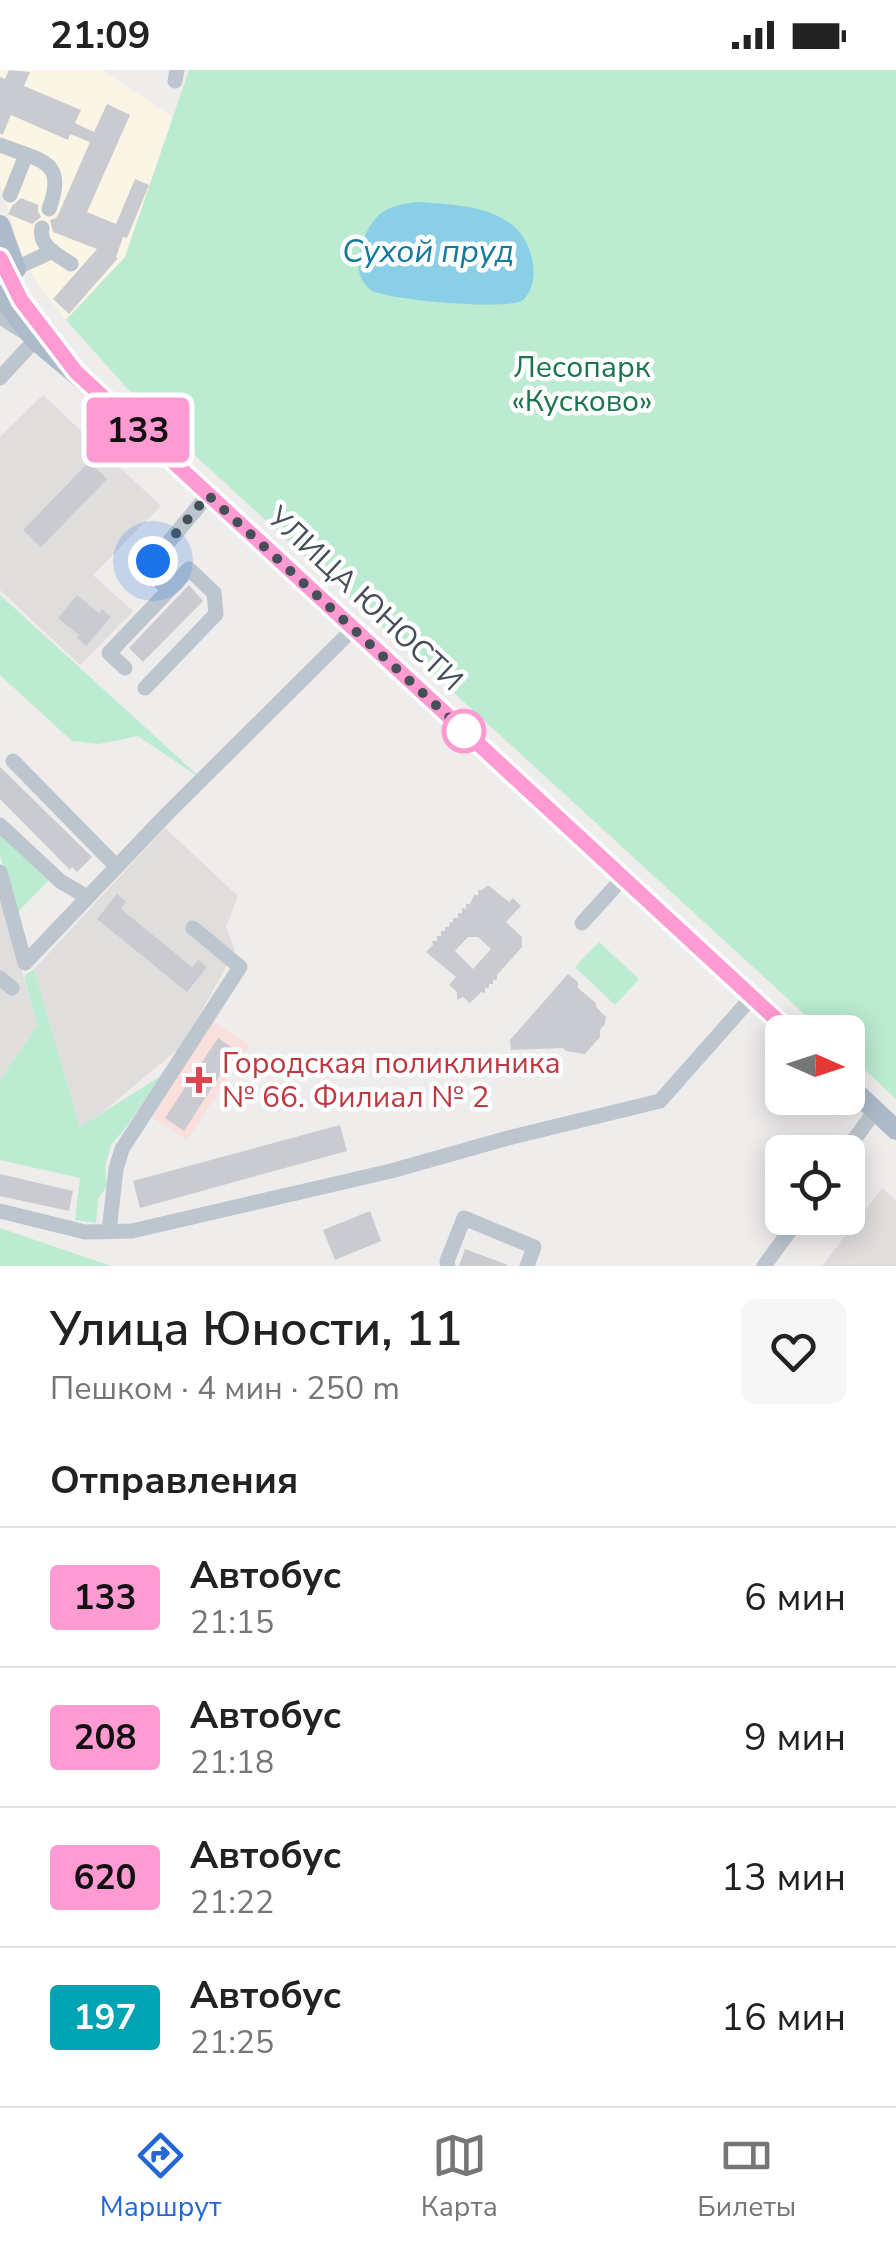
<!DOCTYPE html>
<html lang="ru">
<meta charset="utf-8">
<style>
body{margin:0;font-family:"Nunito Sans",sans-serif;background:#f6f6f6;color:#222;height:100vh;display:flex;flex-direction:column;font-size:38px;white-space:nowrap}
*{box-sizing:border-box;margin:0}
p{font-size:32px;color:#767676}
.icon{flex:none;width:55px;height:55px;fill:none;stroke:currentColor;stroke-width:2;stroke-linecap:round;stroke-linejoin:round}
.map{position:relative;height:1196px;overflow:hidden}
.drawer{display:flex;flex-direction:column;background:#fff;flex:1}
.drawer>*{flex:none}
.badge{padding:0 20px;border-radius:8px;font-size:35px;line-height:65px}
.needle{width:65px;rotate:93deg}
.tools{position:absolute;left:765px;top:945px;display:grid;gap:20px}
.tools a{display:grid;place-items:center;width:100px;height:100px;border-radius:15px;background:#fff;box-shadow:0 5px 25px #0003;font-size:50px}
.you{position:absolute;width:50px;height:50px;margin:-25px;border:8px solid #fff;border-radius:50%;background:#1a73e8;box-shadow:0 0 0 15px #1a73e833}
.map>.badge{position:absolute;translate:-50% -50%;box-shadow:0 0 0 5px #fff}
h2{padding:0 50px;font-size:38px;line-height:90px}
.round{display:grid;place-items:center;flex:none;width:105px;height:105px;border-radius:15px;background:#f6f6f6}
.overview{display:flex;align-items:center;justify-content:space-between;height:170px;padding:0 50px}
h1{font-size:48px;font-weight:600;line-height:75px}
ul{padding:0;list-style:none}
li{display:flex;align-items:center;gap:30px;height:140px;padding:0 50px;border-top:2px solid #e0e0e0}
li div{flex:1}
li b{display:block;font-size:38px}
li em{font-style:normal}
li .badge{min-width:110px;font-weight:700;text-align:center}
.status{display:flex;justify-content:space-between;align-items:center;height:70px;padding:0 50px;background:#fff;direction:ltr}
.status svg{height:28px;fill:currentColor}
.tab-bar{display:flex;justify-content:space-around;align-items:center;height:140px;border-top:2px solid #e0e0e0;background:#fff;font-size:28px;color:#767676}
.tab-bar a{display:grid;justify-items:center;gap:5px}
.tab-bar .active{color:#2267d3}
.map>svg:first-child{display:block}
</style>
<div class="status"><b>21:09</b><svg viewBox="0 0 49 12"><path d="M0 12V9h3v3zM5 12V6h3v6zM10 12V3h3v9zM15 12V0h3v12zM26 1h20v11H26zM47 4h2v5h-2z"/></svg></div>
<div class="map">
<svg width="896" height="1196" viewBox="0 0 896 1196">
<rect width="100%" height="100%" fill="#efecec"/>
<path fill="#faf5e5" d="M 0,0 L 102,0 L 174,48 L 125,187 L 66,250 L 37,213 L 22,187 L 0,114 Z"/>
<path fill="#e0dddd" d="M 43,325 L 161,436 L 93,505 L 133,541 L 80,595 L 0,520 L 0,367 Z
M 165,758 L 238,826 L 226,857 L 235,880 L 183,975 L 88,1054 L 80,1057 L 34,899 Z
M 0,821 L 37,956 L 0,1010 Z
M 882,1118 L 896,1130 L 896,1196 L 822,1196 Z"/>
<path fill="#f9e0dc" d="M 211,950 L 250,975 L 187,1070 L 148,1045 Z"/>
<path fill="#bbebd0" d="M 189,0 L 896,0 L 896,1029 L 848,984 L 848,962 L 824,962 L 152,346 L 66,250 L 125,187 Z
M 0,525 L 203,710 L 138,666 L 99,674 L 72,671 L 0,605 Z
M 0,763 L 48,811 L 16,844 L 0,785 Z
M 599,872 L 639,909 L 615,935 L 575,897 Z
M 34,899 L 80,1057 L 161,1006 L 126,1057 L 111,1075 L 105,1097 L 107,1116 L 98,1129 L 96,1153 L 75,1150 L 80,1108 L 0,1090 L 0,1010 L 37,956 L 24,906 Z
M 0,1158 L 111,1196 L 0,1196 Z"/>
<path fill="#8acfe6" d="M 416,132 C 464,135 524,136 533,194 C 535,206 532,222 523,230 C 509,241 386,230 371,220 C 365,216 360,208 359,201 C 356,183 366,156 380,144 C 389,136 404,134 416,132 Z"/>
<path fill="#c9cbd1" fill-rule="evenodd" d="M 9,0 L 30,2 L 24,16 L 81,40 L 75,53 L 94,62 L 107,34 L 130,45 L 87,142 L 116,154 L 135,109 L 149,115 L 127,168 L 123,167 L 116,187 L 118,188 L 69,244 L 53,229 L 97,179 L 53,162 L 50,150 L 56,148 L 59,143 L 90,72 L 70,64 L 68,70 L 11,45 L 3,64 L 0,64 L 0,7 L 5,9 Z
M 21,128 L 38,135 L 38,141 L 41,147 L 32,154 L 8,144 L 12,136 Z
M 89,392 L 107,409 L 41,477 L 23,460 Z
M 189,515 L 203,531 L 143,592 L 129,578 Z
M 77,525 L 99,543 L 102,539 L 111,547 L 86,576 L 77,568 L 79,565 L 58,548 Z
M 0,697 L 92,787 L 77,802 L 72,797 L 70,800 L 0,729 Z
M 488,815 L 509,832 L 513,828 L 521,836 L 506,852 L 522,867 L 522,877 L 497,905 L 497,910 L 493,910 L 493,914 L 489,914 L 489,918 L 485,918 L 485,923 L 481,922 L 470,933 L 463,927 L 457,930 L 457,922 L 449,915 L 456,907 L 426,882 L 433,875 L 432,871 L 437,871 L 437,866 L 441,866 L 441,861 L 445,861 L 445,857 L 449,857 L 450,852 L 453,852 L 453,848 L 458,848 L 458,843 L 462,843 L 462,838 L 466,839 L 466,834 L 470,834 L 474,825 L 478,825 L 478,820 L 482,820 ZM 468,867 L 478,867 L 491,879 L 473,899 L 455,881 Z
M 117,824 L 126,832 L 121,839 L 192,897 L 198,890 L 207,897 L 187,922 L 97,849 Z
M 568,904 L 578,912 L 578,918 L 596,933 L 596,937 L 606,947 L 605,954 L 600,960 L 600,967 L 585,984 L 566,981 L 563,978 L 511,980 L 510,970 Z
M 218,968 L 236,980 L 184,1061 L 165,1048 Z
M 340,1055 L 347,1081 L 140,1138 L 133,1111 Z
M 0,1104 L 73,1121 L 69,1141 L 0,1126 Z
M 370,1141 L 381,1171 L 335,1190 L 323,1160 Z
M 465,1179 L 508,1195 L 507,1196 L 459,1196 Z"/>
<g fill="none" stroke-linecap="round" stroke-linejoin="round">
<path stroke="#bdc6ce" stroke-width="15" d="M 175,11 L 177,0
M 0,75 C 39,91 68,89 49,139
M 10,125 L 26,85
M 42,158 C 38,176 58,185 71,194
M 16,198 L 53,181
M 0,247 L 26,263
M 0,308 L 35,270
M 168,521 L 153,503 L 153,491 L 208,425
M 125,598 L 109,583 L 189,499 L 214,523 L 216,544 L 145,618
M 13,691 L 116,796
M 0,755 L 60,811 L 87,827
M 0,802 L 25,893
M 582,853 L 623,808
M 25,893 L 167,744 L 353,559
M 0,908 L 12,918
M 845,1082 L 875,1041
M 0,1141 L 85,1162 L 132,1161 L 391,1101 L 508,1068 L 660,1031 L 752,927
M 109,1161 L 116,1099 L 122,1079 L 240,897 L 193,858
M 448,1196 L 447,1191 L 464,1148 L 534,1177 L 527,1196
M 764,1196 L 799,1148"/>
<path stroke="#adbaca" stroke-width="20" d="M 0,155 L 16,199
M 0,189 L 21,230 L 35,250
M 0,225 L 35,270 L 89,315 L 790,962
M 848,1015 L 896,1060"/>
</g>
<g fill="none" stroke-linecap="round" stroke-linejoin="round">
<g stroke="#fff" stroke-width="22">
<path id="line" d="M 0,188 L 21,230 L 76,302 L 790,962"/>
</g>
<use href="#line" stroke="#ff9ad2" stroke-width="15"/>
<path stroke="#454f58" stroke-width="10" stroke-dasharray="0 18" d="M 153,491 L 208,425 L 464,661"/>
</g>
<circle fill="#fff" stroke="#ff9ad2" stroke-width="5" cx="464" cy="661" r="20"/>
<path fill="#e0444e" stroke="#fff" stroke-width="4" d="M194 995h10v10h10v10h-10v10h-10v-10h-10v-10h10z"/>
<g text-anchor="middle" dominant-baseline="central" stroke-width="9" stroke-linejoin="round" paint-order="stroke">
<g font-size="30" fill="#1b754c" stroke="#fff">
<text x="582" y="297">Лесопарк<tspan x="582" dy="34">«Кусково»</tspan></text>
</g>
<g font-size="30" fill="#454f58" stroke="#fff">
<text transform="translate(365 529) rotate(43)">УЛИЦА ЮНОСТИ</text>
</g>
<g font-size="30" fill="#be3a42" stroke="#fff" text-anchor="start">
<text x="222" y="993">Городская поликлиника<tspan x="222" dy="34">№ 66. Филиал № 2</tspan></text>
</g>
<g font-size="32" font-style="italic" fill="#137a9e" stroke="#fff">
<text x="428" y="181">Сухой пруд</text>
</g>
</g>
</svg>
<div class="tools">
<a><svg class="needle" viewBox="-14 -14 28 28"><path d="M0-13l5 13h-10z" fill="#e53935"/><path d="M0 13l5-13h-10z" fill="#767676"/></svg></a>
<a><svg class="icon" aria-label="locate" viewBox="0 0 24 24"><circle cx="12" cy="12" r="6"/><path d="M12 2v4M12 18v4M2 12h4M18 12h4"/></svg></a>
</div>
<div class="you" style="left:153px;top:491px"></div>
<b class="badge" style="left:138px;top:360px;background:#ff9ad2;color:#111">133</b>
</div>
<section class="drawer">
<div class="overview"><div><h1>Улица Юности, 11</h1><p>Пешком · 4 мин · 250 m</p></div><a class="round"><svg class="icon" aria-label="heart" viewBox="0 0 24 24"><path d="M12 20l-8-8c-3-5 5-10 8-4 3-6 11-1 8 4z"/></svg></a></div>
<h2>Отправления</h2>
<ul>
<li><span class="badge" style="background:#ff9ad2;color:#111">133</span><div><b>Автобус</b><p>21:15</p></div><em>6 мин</em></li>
<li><span class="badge" style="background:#ff9ad2;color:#111">208</span><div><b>Автобус</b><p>21:18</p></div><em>9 мин</em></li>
<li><span class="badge" style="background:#ff9ad2;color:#111">620</span><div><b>Автобус</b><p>21:22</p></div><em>13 мин</em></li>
<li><span class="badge" style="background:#00a3b4;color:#fff">197</span><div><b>Автобус</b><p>21:25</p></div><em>16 мин</em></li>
</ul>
</section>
<nav class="tab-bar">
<a class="active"><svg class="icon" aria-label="directions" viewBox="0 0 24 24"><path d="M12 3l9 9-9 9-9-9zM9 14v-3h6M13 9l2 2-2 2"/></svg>Маршрут</a>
<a><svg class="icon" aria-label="map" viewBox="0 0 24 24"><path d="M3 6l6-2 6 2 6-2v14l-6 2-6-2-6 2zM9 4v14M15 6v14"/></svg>Карта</a>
<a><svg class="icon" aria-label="tickets" viewBox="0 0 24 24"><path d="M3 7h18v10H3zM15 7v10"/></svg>Билеты</a>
</nav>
